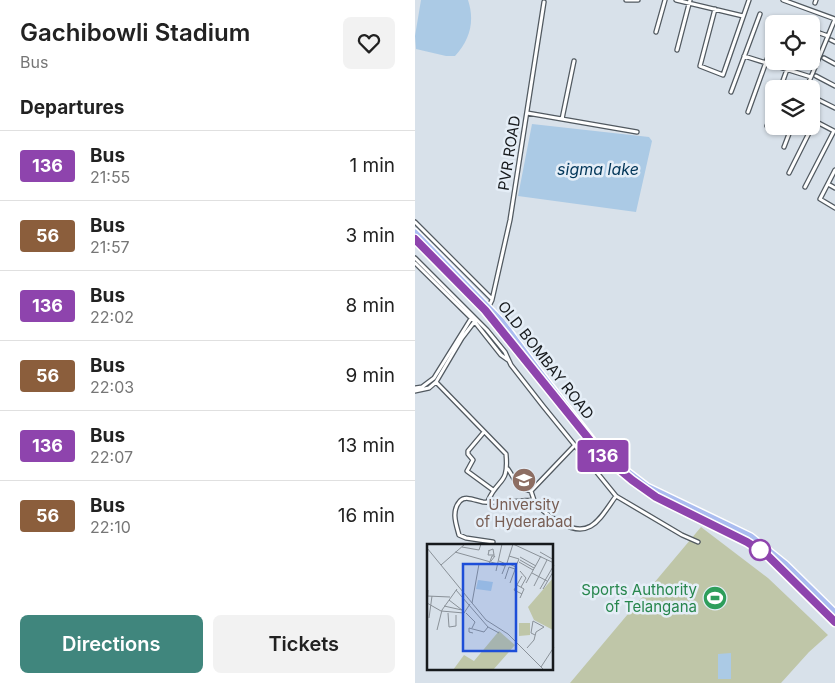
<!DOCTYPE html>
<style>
body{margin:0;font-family:Inter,sans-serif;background:#f2f2f2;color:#222;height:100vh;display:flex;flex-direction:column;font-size:19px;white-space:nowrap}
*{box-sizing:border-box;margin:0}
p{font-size:16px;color:#767676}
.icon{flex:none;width:28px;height:28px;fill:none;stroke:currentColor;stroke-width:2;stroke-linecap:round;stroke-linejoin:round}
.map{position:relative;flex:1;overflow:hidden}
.panel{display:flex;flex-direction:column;background:#fff;width:415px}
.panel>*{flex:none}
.badge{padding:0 10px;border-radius:4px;font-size:18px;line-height:32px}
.controls{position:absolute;left:350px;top:15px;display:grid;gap:10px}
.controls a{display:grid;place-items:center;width:55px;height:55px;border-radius:8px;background:#fff;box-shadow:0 1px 4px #0004;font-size:25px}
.map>.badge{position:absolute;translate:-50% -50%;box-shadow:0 0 0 2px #fff}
h2{padding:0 20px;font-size:19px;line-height:45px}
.round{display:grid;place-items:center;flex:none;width:52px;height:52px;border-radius:8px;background:#f2f2f2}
.head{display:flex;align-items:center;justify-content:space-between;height:85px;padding:0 20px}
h1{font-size:24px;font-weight:600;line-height:38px}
.button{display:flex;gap:10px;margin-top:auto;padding:10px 20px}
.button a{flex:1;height:58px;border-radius:8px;background:#40867d;color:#fff;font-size:20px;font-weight:600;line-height:58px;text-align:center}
.button a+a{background:#f2f2f2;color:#222}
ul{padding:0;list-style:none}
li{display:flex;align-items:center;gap:15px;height:70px;padding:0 20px;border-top:1px solid #e0e0e0}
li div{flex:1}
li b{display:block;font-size:19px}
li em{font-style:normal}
li .badge{min-width:55px;font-weight:700;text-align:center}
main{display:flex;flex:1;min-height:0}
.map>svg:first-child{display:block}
</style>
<main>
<section class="panel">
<div class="head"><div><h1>Gachibowli Stadium</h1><p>Bus</p></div><a class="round"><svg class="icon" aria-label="heart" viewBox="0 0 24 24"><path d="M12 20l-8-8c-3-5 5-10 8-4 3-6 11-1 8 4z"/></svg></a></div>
<h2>Departures</h2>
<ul>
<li><span class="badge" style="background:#8e44ad;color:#fff">136</span><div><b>Bus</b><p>21:55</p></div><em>1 min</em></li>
<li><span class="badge" style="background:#8b5e3c;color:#fff">56</span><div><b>Bus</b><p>21:57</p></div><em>3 min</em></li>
<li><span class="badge" style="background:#8e44ad;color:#fff">136</span><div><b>Bus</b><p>22:02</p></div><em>8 min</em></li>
<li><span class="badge" style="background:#8b5e3c;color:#fff">56</span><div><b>Bus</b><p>22:03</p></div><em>9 min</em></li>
<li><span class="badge" style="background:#8e44ad;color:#fff">136</span><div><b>Bus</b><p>22:07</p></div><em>13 min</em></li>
<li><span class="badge" style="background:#8b5e3c;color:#fff">56</span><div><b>Bus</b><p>22:10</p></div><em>16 min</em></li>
</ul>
<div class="button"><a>Directions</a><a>Tickets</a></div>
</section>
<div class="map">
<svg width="420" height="683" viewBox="0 0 420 683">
<rect width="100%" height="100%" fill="#d8e1ea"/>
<path fill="#bfc6a8" d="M 286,527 L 353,578 L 413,635 L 394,652 L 366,683 L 155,683 Z"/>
<path fill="#abcae5" d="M 6,0 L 53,0 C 60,21 55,40 40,56 L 31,56 L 1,49 L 0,36 Z
M 117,124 L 234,137 L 237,141 L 221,212 L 103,196 Z
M 316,653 L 316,679 L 303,679 L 303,654 Z"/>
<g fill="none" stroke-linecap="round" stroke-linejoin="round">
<g stroke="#515960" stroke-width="5.5">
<path id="minor" d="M 211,0 L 223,0
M 261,0 L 328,16
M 368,0 L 420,19 L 391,89
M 400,3 L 401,0
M 300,9 L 285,66 L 308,75 L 334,0
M 364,24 L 369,20 L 380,24
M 396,30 L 413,36
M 241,32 L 250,0
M 416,40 L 420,42
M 262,50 L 275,0
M 329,56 L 396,77
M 409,58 L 420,64
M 401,76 L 420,86
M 365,89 L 375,61
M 316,92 L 345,14
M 396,96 L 420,108
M 333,112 L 359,40
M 112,113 L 222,132
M 147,119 L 159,61
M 396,119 L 419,131
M 352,126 L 359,107
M 369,147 L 377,126
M 420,170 L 405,199 L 420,208
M 374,173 L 400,121
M 413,184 L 420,188
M 390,187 L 419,131
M 0,222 L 77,299
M 0,258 L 72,330 L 90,352 L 96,365 L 128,406 L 201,496 L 267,535 L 283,542
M 0,263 L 59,321 L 86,355 L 93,360
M 74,306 L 77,300 L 95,220 L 129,2
M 21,382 L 91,454 C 94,486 83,477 73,501
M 0,388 L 7,387 L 19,378 L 57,317
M 0,391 L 14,388 L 21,382 L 47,338 L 60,321
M 69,432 L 53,451 L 53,454 L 58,460 L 52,471 L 78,490
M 93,469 C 102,482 100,487 116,491 L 119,500
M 116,491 L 159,446
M 78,542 L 51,538 L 44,535 C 41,524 36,511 45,501 C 51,495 61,501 68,502 C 85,503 102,501 119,500 C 126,511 135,517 146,523 C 176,540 185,518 201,496"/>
</g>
<g stroke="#fff" stroke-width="8">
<path id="primary" d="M 0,232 L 87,321 L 122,368 L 180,443 L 198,460 L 232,486 L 336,536 L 371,564 L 420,612 L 415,617
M 0,239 L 70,311 L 185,454 L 217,480 L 241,497 L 332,542 L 352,555 L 420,621"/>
</g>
<use href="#minor" stroke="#fff" stroke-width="3"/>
<use href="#primary" stroke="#aabcf0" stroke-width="5"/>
</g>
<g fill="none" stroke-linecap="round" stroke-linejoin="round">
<g stroke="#fff" stroke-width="11">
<path id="line" d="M 0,239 L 70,310 L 186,454 L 217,480 L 241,497 L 332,542 L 352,555 L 420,622"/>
</g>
<use href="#line" stroke="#8e44ad" stroke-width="8"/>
</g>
<defs>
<g id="university-disc" transform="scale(1.25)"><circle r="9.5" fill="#8d6e63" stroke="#e5eef7"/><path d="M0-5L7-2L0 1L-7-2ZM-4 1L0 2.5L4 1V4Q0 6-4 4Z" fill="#fff"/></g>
<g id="stadium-disc" transform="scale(1.25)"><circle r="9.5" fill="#2e9e5b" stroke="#e5eef7"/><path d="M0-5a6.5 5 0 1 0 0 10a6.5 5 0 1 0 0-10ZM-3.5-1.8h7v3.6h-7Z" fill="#fff"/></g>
</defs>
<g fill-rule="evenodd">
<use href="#university-disc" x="109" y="480"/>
<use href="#stadium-disc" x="300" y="598"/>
</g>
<circle fill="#fff" stroke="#8e44ad" stroke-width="2.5" cx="345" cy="550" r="10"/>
<g text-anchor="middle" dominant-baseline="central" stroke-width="5" stroke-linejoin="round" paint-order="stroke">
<g font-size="15" fill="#16191c" stroke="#e5eef7">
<text transform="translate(94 153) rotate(-81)">PVR ROAD</text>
<text transform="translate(131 360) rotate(52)">OLD BOMBAY ROAD</text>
</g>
<g font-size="15" fill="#785e54" stroke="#e5eef7">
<text x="109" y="504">University<tspan x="109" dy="17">of Hyderabad</tspan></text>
</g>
<g font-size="15" fill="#27864d" stroke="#e5eef7" text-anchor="end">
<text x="282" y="589">Sports Authority<tspan x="282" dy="17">of Telangana</tspan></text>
</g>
<g font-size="16" font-style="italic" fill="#003558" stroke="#e5eef7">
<text x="183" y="169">sigma lake</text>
</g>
</g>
<g transform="translate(12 544)">
<rect width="126" height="126" fill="#d8e1ea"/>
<path d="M 126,34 L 126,86 L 107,76 L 101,63 ZM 92,79 L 103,79 L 103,91 L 92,92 ZM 72,87 L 88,101 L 66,126 L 26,126 L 37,111 L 47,117 Z" fill="#bfc6a8"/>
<path d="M 51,36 L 66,38 L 64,47 L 49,45 Z" fill="#abcae5"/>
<path fill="none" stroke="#8a9198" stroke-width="1" d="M 86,0 L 127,19M 35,3 L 52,6 L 54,0M 0,4 L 59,76 L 81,90 L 117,126M 61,7 L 66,5 L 67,11 L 61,11 L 62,7M 28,8 L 78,22M 113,8 L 127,16M 82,12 L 92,15 L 89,22M 93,13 L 109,22M 93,16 L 107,24M 72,17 L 79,20 L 75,30M 92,18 L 106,26M 62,20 L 65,12 L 68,12 L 64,17M 14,21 L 38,0M 69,27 L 75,0M 93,27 L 99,34 L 94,43M 105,29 L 120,37M 95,32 L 87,46 L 95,50M 78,35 L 82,23 L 88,25M 83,39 L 89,23 L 80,19 L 86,0M 99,39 L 114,12M 90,41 L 97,45 L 93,54M 107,42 L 120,16M 113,45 L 127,21M 116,45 L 126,28M 29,46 L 61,83 L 72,89M 0,52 L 23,53M 0,59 L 14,67M 45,59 L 52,20M 0,62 L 1,46M 17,62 L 35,66 L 22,56M 14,67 L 37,69 L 43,60M 21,69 L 22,83 L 29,82 L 29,71M 39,69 L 48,78 L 45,84M 2,74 L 5,52M 10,86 L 15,66 L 30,45M 46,89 L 42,88 L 42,84 L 57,88 L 61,83M 100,104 L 107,96 L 109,88 L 117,83 L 106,77 L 104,89 L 108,91M 114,123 L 127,103"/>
<path fill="#1d4ed8" fill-opacity="0.15" stroke="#1d4ed8" stroke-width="2.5" d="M 36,20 L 89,20 L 89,107 L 36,107 Z"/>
<rect width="126" height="126" fill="none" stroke="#16191c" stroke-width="2.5"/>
</g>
</svg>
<div class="controls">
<a><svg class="icon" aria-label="locate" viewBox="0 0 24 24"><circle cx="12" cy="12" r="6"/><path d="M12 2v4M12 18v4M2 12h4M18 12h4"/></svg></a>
<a><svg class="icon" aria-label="layers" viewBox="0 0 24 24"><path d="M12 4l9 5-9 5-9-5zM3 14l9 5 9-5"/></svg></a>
</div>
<b class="badge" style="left:188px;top:456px;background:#8e44ad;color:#fff">136</b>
</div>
</main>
